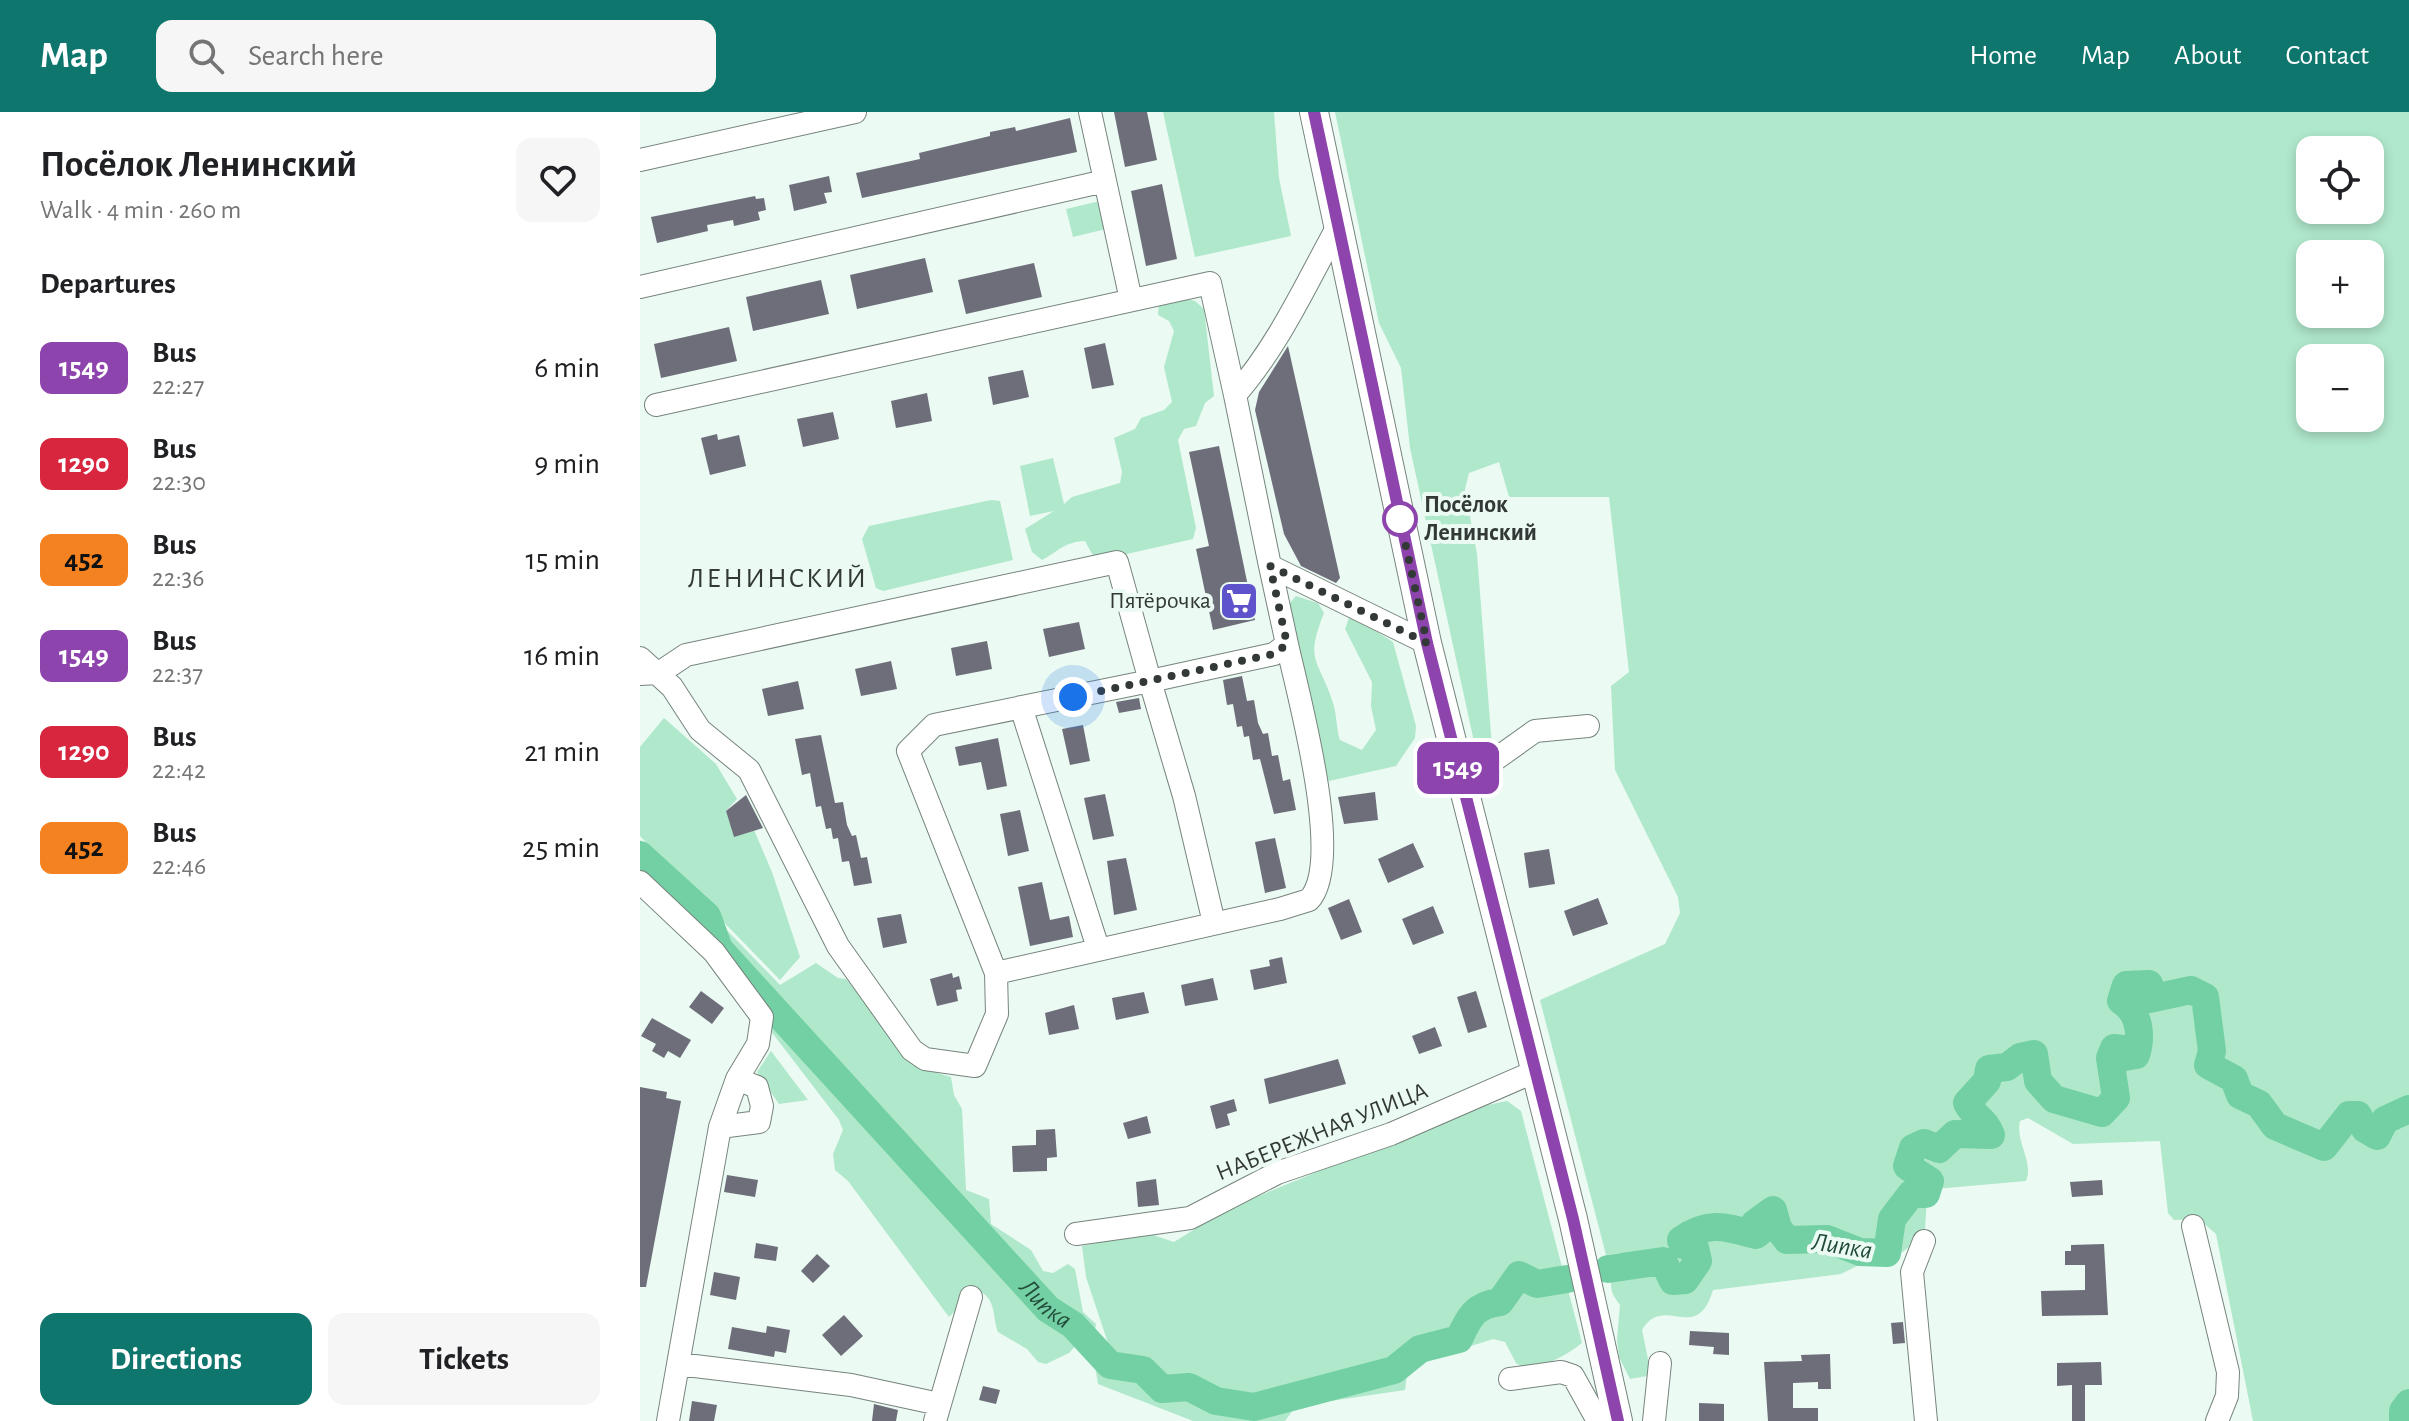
<!DOCTYPE html>
<meta charset="utf-8">
<style>
body{margin:0;font-family:"Alegreya Sans",sans-serif;background:#f6f6f6;color:#202124;height:100vh;display:flex;flex-direction:column;font-size:30px;white-space:nowrap}
*{box-sizing:border-box;margin:0}
p{font-size:26px;color:#757577}
.icon{flex:none;width:44px;height:44px;fill:none;stroke:currentColor;stroke-width:2;stroke-linecap:round;stroke-linejoin:round}
.map{position:relative;flex:1;overflow:hidden}
.details{display:flex;flex-direction:column;background:#fff;width:640px}
.details>*{flex:none}
.badge{padding:0 16px;border-radius:12px;font-size:28px;line-height:52px}
.buttons{position:absolute;left:1656px;top:24px;display:grid;gap:16px}
.buttons a{display:grid;place-items:center;width:88px;height:88px;border-radius:16px;background:#fff;box-shadow:0 4px 12px #0003;font-size:40px}
.you{position:absolute;width:40px;height:40px;margin:-20px;border:6px solid #fff;border-radius:50%;background:#1a73e8;box-shadow:0 0 0 12px #1a73e833}
.map>.badge{position:absolute;translate:-50% -50%;box-shadow:0 0 0 4px #fff}
h2{padding:0 40px;font-size:30px;line-height:72px}
.round{display:grid;place-items:center;flex:none;width:84px;height:84px;border-radius:16px;background:#f6f6f6}
.overview{display:flex;align-items:center;justify-content:space-between;height:136px;padding:0 40px}
h1{font-size:38px;font-weight:600;line-height:60px}
.button{display:flex;gap:16px;margin-top:auto;padding:16px 40px}
.button a{flex:1;height:92px;border-radius:16px;background:#0f766e;color:#fff;font-size:32px;font-weight:600;line-height:92px;text-align:center}
.button a+a{background:#f6f6f6;color:#202124}
ul{padding:0;list-style:none}
li{display:flex;align-items:center;gap:24px;height:96px;padding:0 40px}
li div{flex:1}
li b{display:block;font-size:30px}
li em{font-style:normal}
li .badge{min-width:88px;font-weight:700;text-align:center}
header{display:flex;align-items:center;gap:48px;box-sizing:border-box;height:112px;padding:0 40px;background:#0f766e;color:#fff}
header strong{font-size:38px}
nav{display:flex;gap:44px;margin-inline-start:auto;font-size:28px}
.search{width:560px;height:72px;background:#f6f6f6;display:flex;align-items:center;gap:20px;box-sizing:border-box;padding:0 28px;border-radius:16px;color:#757577;font-size:30px}
main{display:flex;flex:1;min-height:0}
.map>svg:first-child{display:block}
</style>
<header>
<strong>Map</strong>
<div class="search"><svg class="icon" aria-label="search" viewBox="0 0 24 24"><circle cx="10" cy="10" r="6"/><path d="M15 15l6 6"/></svg>Search here</div>
<nav><a>Home</a><a>Map</a><a>About</a><a>Contact</a></nav>
</header>
<main>
<section class="details">
<div class="overview"><div><h1>Посёлок Ленинский</h1><p>Walk · 4 min · 260 m</p></div><a class="round"><svg class="icon" aria-label="heart" viewBox="0 0 24 24"><path d="M12 20l-8-8c-3-5 5-10 8-4 3-6 11-1 8 4z"/></svg></a></div>
<h2>Departures</h2>
<ul>
<li><span class="badge" style="background:#8e44ad;color:#fff">1549</span><div><b>Bus</b><p>22:27</p></div><em>6 min</em></li>
<li><span class="badge" style="background:#d7263d;color:#fff">1290</span><div><b>Bus</b><p>22:30</p></div><em>9 min</em></li>
<li><span class="badge" style="background:#f58220;color:#111">452</span><div><b>Bus</b><p>22:36</p></div><em>15 min</em></li>
<li><span class="badge" style="background:#8e44ad;color:#fff">1549</span><div><b>Bus</b><p>22:37</p></div><em>16 min</em></li>
<li><span class="badge" style="background:#d7263d;color:#fff">1290</span><div><b>Bus</b><p>22:42</p></div><em>21 min</em></li>
<li><span class="badge" style="background:#f58220;color:#111">452</span><div><b>Bus</b><p>22:46</p></div><em>25 min</em></li>
</ul>
<div class="button"><a>Directions</a><a>Tickets</a></div>
</section>
<div class="map">
<svg width="1769" height="1309" viewBox="0 0 1769 1309">
<rect width="100%" height="100%" fill="#ebfaf2"/>
<path fill="#b0e8cb" fill-rule="evenodd" d="M 523,0 L 634,0 L 639,66 L 651,124 L 555,145 Z
M 695,0 L 1769,0 L 1769,1309 L 1613,1309 L 1576,1122 L 1559,1107 L 1534,1108 L 1528,1101 L 1520,1029 L 1433,1032 L 1388,1006 L 1380,1009 C 1375,1029 1394,1050 1386,1069 L 1295,1077 L 1287,1087 L 1285,1117 L 1276,1130 L 1249,1150 L 1223,1151 L 1201,1162 L 1073,1178 C 1056,1234 1024,1180 1002,1218 L 1010,1257 L 1007,1264 L 990,1267 L 979,1245 L 977,1227 L 980,1193 C 966,1175 970,1168 981,1149 L 979,1141 L 966,1143 L 900,888 L 1025,832 L 1040,801 L 1038,785 L 975,658 L 971,574 L 989,560 L 969,385 L 869,385 L 859,350 L 829,361 L 825,377 L 837,442 L 852,635 L 838,648 L 770,336 L 761,256 L 739,211 ZM 1670,38 L 1730,38 L 1730,98 L 1670,98 ZM 1670,142 L 1730,142 L 1730,202 L 1670,202 ZM 1670,246 L 1730,246 L 1730,306 L 1670,306 Z
M 460,89 L 466,117 L 433,125 L 426,97 Z
M 528,183 L 555,189 L 564,197 L 574,284 L 565,291 L 556,314 L 544,317 L 538,328 L 556,416 L 553,427 L 456,449 L 445,429 C 424,430 419,439 402,448 L 392,440 L 385,417 L 414,399 L 390,404 L 380,354 L 413,346 L 424,392 L 432,385 L 480,371 L 482,360 L 474,326 L 495,317 L 501,306 L 524,298 L 532,290 L 524,255 L 534,219 L 529,209 L 518,203 L 519,191 Z
M 351,388 L 360,389 L 373,448 L 243,479 L 236,476 L 222,427 L 229,414 Z
M 656,484 L 678,491 L 684,501 C 664,551 679,546 693,591 C 697,603 696,616 700,628 L 722,638 L 736,618 L 731,594 L 732,570 L 705,517 L 710,503 L 753,530 L 776,614 L 775,626 L 756,654 L 689,669 L 682,656 L 648,493 Z
M 24,606 L 76,652 L 97,687 L 86,699 L 94,724 L 114,718 L 132,760 L 160,845 L 140,868 L 0,724 L 0,635 Z
M 0,728 L 140,873 L 176,851 L 198,866 L 206,867 L 280,956 L 311,965 L 314,983 L 322,997 L 326,1078 L 349,1087 L 351,1112 L 391,1138 L 403,1159 L 413,1161 L 428,1152 L 435,1157 L 443,1200 L 456,1212 L 454,1227 L 448,1231 L 440,1229 L 429,1241 L 406,1252 L 398,1250 L 387,1237 L 358,1220 C 352,1204 357,1186 337,1178 L 309,1205 L 208,1069 L 195,1058 L 193,1042 L 203,1018 L 199,1008 L 117,901 L 0,763 Z
M 131,939 L 168,988 L 139,992 L 117,960 Z
M 867,989 L 881,999 L 942,1231 C 926,1244 906,1253 887,1258 L 876,1251 L 865,1230 L 853,1227 L 768,1254 L 765,1278 L 656,1294 L 645,1309 L 553,1309 L 458,1272 L 454,1248 L 470,1237 L 446,1165 L 442,1134 L 507,1121 L 534,1130 L 555,1117 L 560,1108 L 833,996 Z"/>
<g fill="none" stroke-linecap="round" stroke-linejoin="round">
<g stroke="#72d0a4" stroke-width="28">
<path id="s1" d="M 0,743 L 67,804 L 79,837 L 408,1197 L 433,1213 L 470,1253 L 503,1258 L 522,1277 L 549,1275 L 576,1289 L 614,1295 L 754,1258 L 780,1237 L 819,1227 C 829,1205 835,1193 860,1190 L 879,1163 L 897,1172 L 927,1167"/>
<path d="M 968,1157 L 1023,1149 L 1033,1169 L 1045,1168 L 1058,1149 L 1055,1136 L 1043,1133 L 1041,1128 C 1069,1108 1086,1115 1116,1123 L 1122,1118 L 1115,1111 L 1133,1098 L 1138,1116 L 1147,1128 L 1187,1127 L 1220,1140 L 1247,1141 L 1252,1107 L 1271,1082 L 1286,1082 L 1290,1069 L 1267,1054 L 1273,1036 L 1284,1031 L 1299,1037 L 1315,1022 L 1351,1023 C 1346,1008 1334,1005 1327,991 L 1347,969 L 1349,957 L 1367,955 L 1380,945 L 1394,942 L 1398,969 L 1414,987 L 1462,1001 L 1476,986 L 1470,946 L 1474,936 L 1483,937 L 1485,945 L 1496,943 C 1502,924 1500,900 1481,889 L 1486,873 L 1509,872 L 1506,881 L 1509,887 L 1551,878 L 1565,885 L 1572,939 L 1568,953 L 1594,967 L 1600,983 L 1619,992 L 1635,1014 L 1684,1035 L 1709,1003 L 1718,1003 L 1725,1017 L 1737,1024 L 1745,1008 L 1769,997"/>
<path d="M 1763,1309 L 1763,1299 L 1769,1291"/>
</g>
</g>
<path fill="#6d6e7a" d="M 474,0 L 507,0 L 517,48 L 485,55 Z
M 430,6 L 437,40 L 222,86 L 216,61 L 280,47 L 279,41 L 350,24 L 350,20 L 375,15 L 376,19 Z
M 189,64 L 192,80 L 184,81 L 187,91 L 154,99 L 149,73 Z
M 522,72 L 537,147 L 506,154 L 491,79 Z
M 115,84 L 116,87 L 124,86 L 126,98 L 118,100 L 120,108 L 94,114 L 93,108 L 67,113 L 68,119 L 17,131 L 11,105 Z
M 285,146 L 293,180 L 217,197 L 210,163 Z
M 394,151 L 402,185 L 326,202 L 318,168 Z
M 181,168 L 189,202 L 113,219 L 106,185 Z
M 89,215 L 97,249 L 21,266 L 14,232 Z
M 465,231 L 474,273 L 452,277 L 444,236 Z
M 648,234 L 700,466 L 696,471 L 661,454 L 644,422 L 615,298 L 619,280 Z
M 383,258 L 389,285 L 353,293 L 348,265 Z
M 287,281 L 292,309 L 256,316 L 251,289 Z
M 193,300 L 199,327 L 163,335 L 157,307 Z
M 77,322 L 78,328 L 99,323 L 106,354 L 70,363 L 61,326 Z
M 579,334 L 615,508 L 573,518 L 556,437 L 569,434 L 549,340 Z
M 439,510 L 445,537 L 409,545 L 403,517 Z
M 347,529 L 352,557 L 316,564 L 311,536 Z
M 251,549 L 257,577 L 221,584 L 215,557 Z
M 602,564 L 607,589 L 614,588 L 618,611 L 623,622 L 628,621 L 632,644 L 638,643 L 643,669 L 650,667 L 656,698 L 634,702 L 620,647 L 613,648 L 609,624 L 604,625 L 602,614 L 597,615 L 593,592 L 587,593 L 583,568 Z
M 158,569 L 164,597 L 128,604 L 122,577 Z
M 499,586 L 501,597 L 479,601 L 476,590 Z
M 443,613 L 450,649 L 430,653 L 422,617 Z
M 181,623 L 195,691 L 203,690 L 207,713 L 212,724 L 216,723 L 221,746 L 227,745 L 232,771 L 214,774 L 209,749 L 202,750 L 198,726 L 193,727 L 191,716 L 186,717 L 181,694 L 176,695 L 170,661 L 162,663 L 155,627 Z
M 358,626 L 367,674 L 347,678 L 341,650 L 319,654 L 315,635 Z
M 735,680 L 738,708 L 704,712 L 698,685 Z
M 465,682 L 474,724 L 453,728 L 444,686 Z
M 106,683 L 123,716 L 94,725 L 86,699 Z
M 380,698 L 389,739 L 368,744 L 360,702 Z
M 635,726 L 646,776 L 625,781 L 615,730 Z
M 773,731 L 784,755 L 748,771 L 738,747 Z
M 909,737 L 915,772 L 889,776 L 884,741 Z
M 486,746 L 497,798 L 474,803 L 467,749 Z
M 402,770 L 410,808 L 429,804 L 433,825 L 390,834 L 378,775 Z
M 958,786 L 968,812 L 933,824 L 924,799 Z
M 709,787 L 722,820 L 701,828 L 688,796 Z
M 793,794 L 804,821 L 773,833 L 762,807 Z
M 261,802 L 267,831 L 243,836 L 237,806 Z
M 642,845 L 647,871 L 614,878 L 610,858 L 630,854 L 629,848 Z
M 312,861 L 313,866 L 319,864 L 322,877 L 316,878 L 318,889 L 297,894 L 290,867 Z
M 573,866 L 578,888 L 545,894 L 541,873 Z
M 61,879 L 84,896 L 72,912 L 49,895 Z
M 836,879 L 847,915 L 828,921 L 817,885 Z
M 504,880 L 509,901 L 476,908 L 472,886 Z
M 434,893 L 439,917 L 409,923 L 405,901 Z
M 12,906 L 51,928 L 40,946 L 28,939 L 24,946 L 12,939 L 16,932 L 1,924 Z
M 795,915 L 802,934 L 779,942 L 772,924 Z
M 698,947 L 706,972 L 629,992 L 624,967 Z
M 0,975 L 27,980 L 26,986 L 41,989 L 6,1175 L 0,1175 Z
M 594,987 L 597,999 L 587,1002 L 590,1013 L 576,1017 L 570,994 Z
M 507,1004 L 511,1021 L 488,1027 L 483,1011 Z
M 415,1017 L 417,1045 L 407,1046 L 407,1059 L 373,1060 L 372,1034 L 396,1033 L 396,1018 Z
M 87,1063 L 118,1068 L 115,1085 L 84,1080 Z
M 516,1067 L 519,1093 L 498,1095 L 496,1070 Z
M 1462,1068 L 1463,1083 L 1432,1085 L 1430,1070 Z
M 116,1131 L 138,1135 L 136,1149 L 114,1146 Z
M 1464,1132 L 1468,1203 L 1402,1204 L 1401,1179 L 1445,1178 L 1445,1153 L 1425,1153 L 1425,1139 L 1431,1139 L 1431,1133 Z
M 177,1142 L 190,1154 L 173,1171 L 161,1159 Z
M 74,1160 L 100,1165 L 96,1188 L 70,1183 Z
M 204,1203 L 223,1224 L 201,1244 L 182,1223 Z
M 1263,1210 L 1265,1231 L 1253,1232 L 1251,1211 Z
M 127,1214 L 150,1218 L 146,1241 L 135,1239 L 134,1245 L 88,1237 L 92,1215 L 126,1221 Z
M 1050,1219 L 1089,1221 L 1089,1243 L 1073,1242 L 1074,1235 L 1049,1233 Z
M 1190,1242 L 1191,1277 L 1178,1277 L 1178,1270 L 1153,1271 L 1153,1296 L 1178,1296 L 1178,1309 L 1128,1309 L 1124,1250 L 1162,1249 L 1161,1243 Z
M 1461,1250 L 1462,1273 L 1445,1273 L 1445,1309 L 1432,1309 L 1432,1273 L 1417,1274 L 1417,1251 Z
M 343,1274 L 360,1278 L 356,1292 L 339,1288 Z
M 52,1289 L 77,1293 L 74,1309 L 49,1309 Z
M 1059,1291 L 1084,1292 L 1084,1309 L 1059,1309 Z
M 234,1292 L 258,1298 L 256,1309 L 232,1309 Z"/>
<g fill="none" stroke-linecap="round" stroke-linejoin="round">
<g stroke="#76847c" stroke-width="24">
<path id="minor" d="M 450,0 L 491,188
M 0,48 L 215,0
M 699,112 C 667,170 639,233 595,283 L 630,454 L 787,531
M 0,175 L 465,69
M 16,293 L 570,171 L 595,283
M 0,546 L 32,575 L 60,618 L 109,658 L 198,834 L 272,938 L 285,947 L 335,954 L 357,902 L 356,861
M 0,562 L 19,561 L 46,543 L 477,450 L 510,569 L 634,542 L 647,532 L 630,454
M 381,595 L 458,836
M 822,671 L 895,619 L 948,614
M 0,770 L 74,840 L 122,905 L 118,932 L 97,967
M 574,811 L 544,684 L 510,569 L 294,613 L 268,639 L 356,861 L 640,797 L 669,788 C 705,750 658,583 647,532
M 1553,1114 L 1588,1260 L 1587,1284 L 1577,1309
M 436,1122 L 550,1106 L 637,1061 L 751,1022 L 896,959
M 1284,1129 L 1272,1160 L 1286,1309
M 38,1252 L 211,1273 L 299,1292
M 870,1267 L 921,1260 L 933,1264 L 958,1309
M 28,1309 L 80,1015 L 97,967 L 117,975 L 122,994 L 119,1010 L 80,1015
M 295,1309 L 331,1185
M 1014,1309 L 1020,1251"/>
</g>
<g stroke="#76847c" stroke-width="30">
<path id="major" d="M 674,0 L 787,531 L 933,1107 L 978,1309"/>
</g>
<use href="#minor" stroke="#fff" stroke-width="22"/>
<use href="#major" stroke="#fff" stroke-width="28"/>
</g>
<g fill="none" stroke-linecap="round" stroke-linejoin="round">
<g stroke="#fff" stroke-width="18">
<path id="line" d="M 674,0 L 787,531 L 933,1107 L 978,1309"/>
</g>
<use href="#line" stroke="#8e44ad" stroke-width="12"/>
<path stroke="#333936" stroke-width="8" stroke-dasharray="0 14.4" d="M 433,585 L 634,542 L 647,532 L 630,454 L 787,531 L 760,407"/>
</g>
<defs>
<g id="supermarket-square" transform="scale(2)"><rect x="-9" y="-9" width="18" height="18" rx="4" fill="#5f53cb" stroke="#ebfaf2"/><path d="M-6-5.5h2.5l.6 2H6L4.5 2H-2.5L-4.4-4H-6ZM-1.5 3.2a1.3 1.3 0 1 0 .1 0ZM3 3.2a1.3 1.3 0 1 0 .1 0Z" fill="#fff"/></g>
</defs>
<g fill-rule="evenodd">
<use href="#supermarket-square" x="599" y="489"/>
</g>
<circle fill="#fff" stroke="#8e44ad" stroke-width="4" cx="760" cy="407" r="16"/>
<g text-anchor="middle" dominant-baseline="central" stroke-width="8" stroke-linejoin="round" paint-order="stroke">
<g font-size="24" font-weight="bold" fill="#333936" stroke="#ebfaf2" text-anchor="start">
<text x="784" y="393">Посёлок<tspan x="784" dy="28">Ленинский</tspan></text>
</g>
<g font-size="24" fill="#333936" stroke="#ebfaf2" text-anchor="end">
<text x="571" y="489">Пятёрочка</text>
</g>
<g font-size="24" fill="#333936" stroke="#ebfaf2">
<text transform="translate(682 1020) rotate(-22)">НАБЕРЕЖНАЯ УЛИЦА</text>
</g>
<g font-size="26" font-style="italic" fill="#234b39" stroke="#ebfaf2">
<text transform="translate(1202 1134) rotate(9)">Липка</text>
<text stroke="none"><textPath href="#s1" startOffset="608">Липка</textPath></text>
</g>
<g font-size="28" letter-spacing="2" fill="#333936" stroke="#ebfaf2">
<text x="138" y="467">ЛЕНИНСКИЙ</text>
</g>
</g>
</svg>
<div class="buttons">
<a><svg class="icon" aria-label="locate" viewBox="0 0 24 24"><circle cx="12" cy="12" r="6"/><path d="M12 2v4M12 18v4M2 12h4M18 12h4"/></svg></a>
<a>+</a>
<a>−</a>
</div>
<div class="you" style="left:433px;top:585px"></div>
<b class="badge" style="left:818px;top:656px;background:#8e44ad;color:#fff">1549</b>
</div>
</main>
